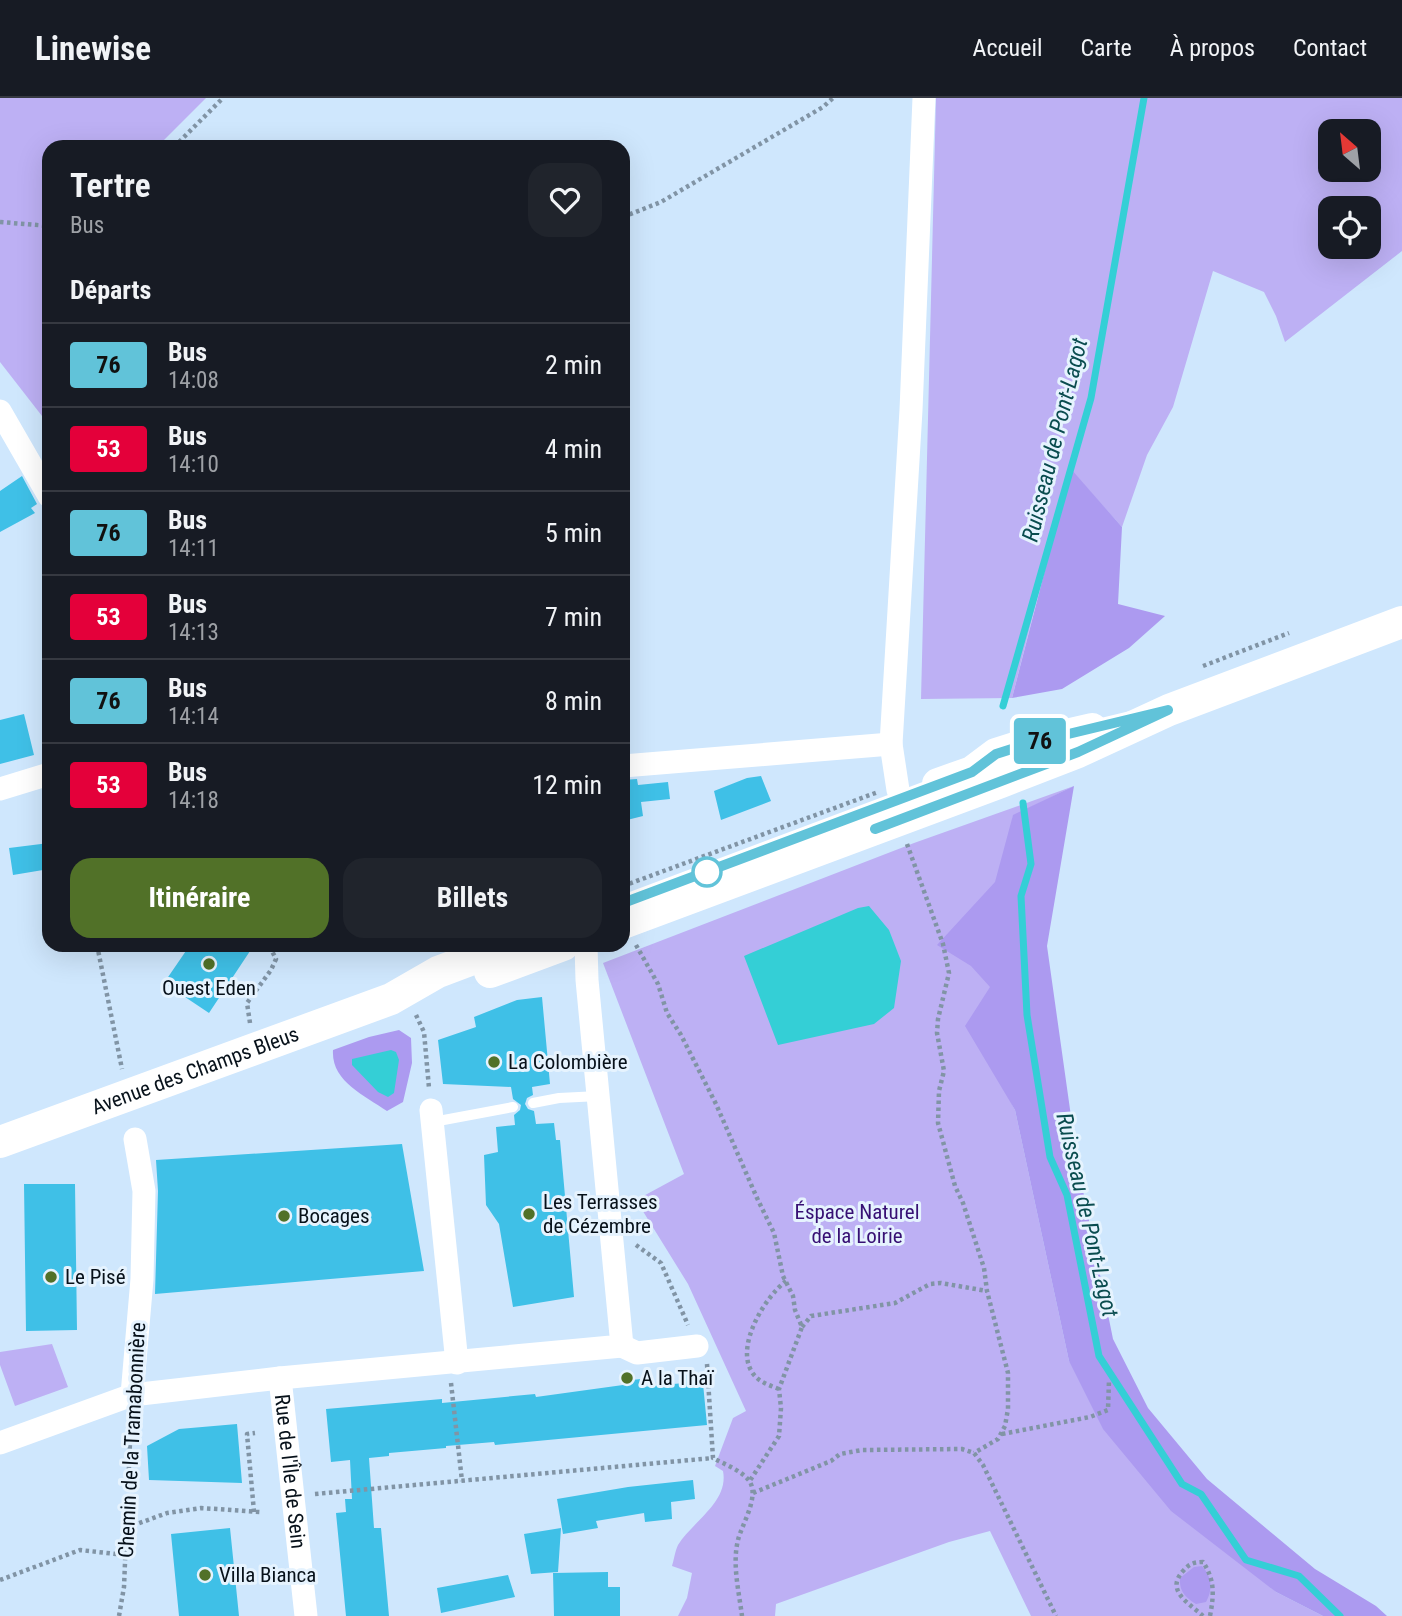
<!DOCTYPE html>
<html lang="fr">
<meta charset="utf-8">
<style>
body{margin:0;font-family:"Roboto Condensed",sans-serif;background:#20242c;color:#f1f3f6;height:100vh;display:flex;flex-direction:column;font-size:26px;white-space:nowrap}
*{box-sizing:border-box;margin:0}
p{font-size:23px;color:#9ea1a6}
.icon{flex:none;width:38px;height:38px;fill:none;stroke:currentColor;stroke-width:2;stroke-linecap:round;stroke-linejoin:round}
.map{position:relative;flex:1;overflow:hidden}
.details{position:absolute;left:42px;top:42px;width:588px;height:812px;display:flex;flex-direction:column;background:#171b24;border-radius:21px;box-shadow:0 7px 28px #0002}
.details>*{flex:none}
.badge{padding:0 14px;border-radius:5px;font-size:24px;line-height:46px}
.needle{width:46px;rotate:332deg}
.buttons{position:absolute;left:1318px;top:21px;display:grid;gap:14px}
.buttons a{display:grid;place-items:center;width:63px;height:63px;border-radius:14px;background:#171b24;box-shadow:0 7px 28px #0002;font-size:35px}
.map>.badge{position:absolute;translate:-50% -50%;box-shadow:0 0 0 4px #fff}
h2{padding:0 28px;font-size:26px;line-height:63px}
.round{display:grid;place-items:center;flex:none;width:74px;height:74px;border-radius:21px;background:#20242c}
.overview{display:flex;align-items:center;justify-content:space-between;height:119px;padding:0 28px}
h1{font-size:33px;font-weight:700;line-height:52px}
.action{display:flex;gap:14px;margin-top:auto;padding:14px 28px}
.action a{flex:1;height:80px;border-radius:21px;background:#517128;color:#fff;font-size:28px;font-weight:700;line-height:80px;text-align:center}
.action a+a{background:#20242c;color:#f1f3f6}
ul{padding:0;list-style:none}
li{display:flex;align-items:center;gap:21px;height:84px;padding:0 28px;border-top:2px solid #363941}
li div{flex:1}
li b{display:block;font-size:26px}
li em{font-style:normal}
li .badge{min-width:77px;font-weight:700;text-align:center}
header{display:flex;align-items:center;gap:42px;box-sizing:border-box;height:98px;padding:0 35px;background:#171b24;border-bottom:2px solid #363941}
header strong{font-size:33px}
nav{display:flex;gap:38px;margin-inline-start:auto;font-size:24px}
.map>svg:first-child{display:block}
</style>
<header>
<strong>Linewise</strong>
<nav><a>Accueil</a><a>Carte</a><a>À propos</a><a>Contact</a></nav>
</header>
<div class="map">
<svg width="1402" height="1518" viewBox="0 0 1402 1518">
<rect width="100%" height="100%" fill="#cfe7fd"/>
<path fill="#bdb0f4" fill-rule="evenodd" d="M 0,0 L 206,0 L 157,49 L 49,49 L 49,327 L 0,264 Z
M 936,0 L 1402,0 L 1402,153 L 1285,244 L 1276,218 L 1264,194 L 1213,173 L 1173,309 L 1147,357 L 1122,429 L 1070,371 L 1012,600 L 921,601 ZM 1330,33 L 1368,33 L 1368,72 L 1330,72 ZM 1330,110 L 1368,110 L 1368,149 L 1330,149 Z
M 1074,688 L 1013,718 L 990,889 L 1003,989 L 1015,1012 L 1069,1263 L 1276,1494 L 1323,1518 L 1031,1518 L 990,1433 L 949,1444 L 776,1506 L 775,1518 L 678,1518 L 687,1500 L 692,1475 L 672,1468 C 674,1462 675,1453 678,1447 C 693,1423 729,1404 723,1373 L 715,1368 L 733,1320 L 746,1313 L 688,1186 L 636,1102 L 684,1076 L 603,865 L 914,745 Z
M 52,1246 L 68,1289 L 15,1308 L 0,1267 L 0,1254 Z"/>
<path fill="#ac9af0" d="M 1071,371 L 1122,429 L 1118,506 L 1165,518 L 1129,550 L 1062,591 L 1012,600 Z
M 1074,688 L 1047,848 L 1078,1068 L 1113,1241 L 1148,1310 L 1207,1381 L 1315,1471 L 1376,1508 L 1387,1518 L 1323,1518 L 1276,1494 L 1171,1413 L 1103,1331 L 1069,1263 L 1015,1012 L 965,928 L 990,889 L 971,868 L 937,847 L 995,784 L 1013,717 Z
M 399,932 L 411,940 L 412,965 L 403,1004 L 387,1013 C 364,997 331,983 333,952 L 369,939 Z
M 1202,1468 C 1212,1479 1213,1491 1206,1504 L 1196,1506 C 1185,1499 1179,1493 1180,1480 L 1194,1469 Z"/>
<path fill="#34cfd6" d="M 869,808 L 889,832 L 901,863 L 894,910 L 874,926 L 778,947 L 744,858 L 858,810 Z
M 391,952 L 396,954 L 399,962 L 394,995 L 388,999 L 378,994 L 352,967 L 352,961 Z"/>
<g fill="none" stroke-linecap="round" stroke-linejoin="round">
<path stroke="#34cfd6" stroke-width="7" d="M 1003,608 L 1091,300 L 1144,0
M 1023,705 L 1031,766 L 1021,798 L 1027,917 L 1050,1059 L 1067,1097 L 1099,1258 L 1182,1386 L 1201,1396 L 1246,1462 L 1299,1478 L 1340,1518"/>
</g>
<path fill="#3fc0e7" d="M 22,378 L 37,406 L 31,410 L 35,415 L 0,434 L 0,393 Z
M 24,616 L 34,657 L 0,666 L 0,622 Z
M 761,678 L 771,703 L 721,722 L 714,693 L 747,680 Z
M 637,681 L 638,687 L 668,684 L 670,701 L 641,704 L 643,718 L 623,723 L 623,682 Z
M 49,745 L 49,771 L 13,777 L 9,750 Z
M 190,847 L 254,847 L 209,915 L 164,885 Z
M 542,899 L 550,986 L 532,989 L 533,997 L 527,1000 L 525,1006 L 528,1011 L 534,1013 L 536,1026 L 554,1025 L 556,1042 L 560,1042 L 574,1199 L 513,1209 L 499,1126 L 486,1107 L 484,1057 L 498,1054 L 496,1029 L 515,1027 L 514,1017 L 520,1012 L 521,1007 L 513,1001 L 511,989 L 443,986 L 438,942 L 476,929 L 474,919 L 517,902 Z
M 402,1046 L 424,1173 L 155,1196 L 158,1093 L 156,1062 Z
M 24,1086 L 75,1086 L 77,1232 L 26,1233 Z
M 702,1275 L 707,1327 L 495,1347 L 494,1344 L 446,1348 L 446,1350 L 389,1355 L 389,1358 L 369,1360 L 374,1430 L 381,1430 L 389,1518 L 346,1518 L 336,1415 L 346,1414 L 345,1401 L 352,1401 L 350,1362 L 331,1364 L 326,1311 L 442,1301 L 442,1305 L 535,1296 L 536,1299 L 623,1287 L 623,1283 L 641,1281 L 642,1289 L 684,1285 L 684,1277 Z
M 237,1326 L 242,1385 L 149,1382 L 147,1348 L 179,1331 Z
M 693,1382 L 695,1401 L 671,1404 L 672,1421 L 645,1424 L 644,1415 L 596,1423 L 598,1430 L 563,1436 L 557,1401 L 628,1389 Z
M 230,1430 L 239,1518 L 179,1518 L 171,1436 Z
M 561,1430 L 558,1474 L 531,1476 L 524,1436 Z
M 608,1474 L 608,1489 L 620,1489 L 620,1518 L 554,1518 L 553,1475 Z
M 508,1477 L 515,1499 L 441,1515 L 437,1490 Z"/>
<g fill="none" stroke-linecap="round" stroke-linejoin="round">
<path stroke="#8194a5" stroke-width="4.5" stroke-dasharray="3.5 3.5" stroke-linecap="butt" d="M 174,49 L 223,0
M 623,119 L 661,104 L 823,9 L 833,0
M 0,124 L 49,128
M 1203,568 L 1289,535
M 907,746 L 943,846 L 949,875 L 938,921 L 937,935 L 944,973 L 939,993 L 938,1025 L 955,1088 L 963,1105 L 984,1170 L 987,1193 L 1008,1275 L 1008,1311 L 1005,1328 L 998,1341 L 974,1355
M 623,788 L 878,694
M 97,847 L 122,971
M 636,847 L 658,886 L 667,915 L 681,937 L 716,1006 L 757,1100 L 774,1135 L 783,1178 L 793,1198 L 795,1212 L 802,1229 L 779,1291 L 781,1310 L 779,1338 L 749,1384
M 416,917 L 424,934 L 429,990
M 250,925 L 247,905 L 271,872 L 276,861 L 269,847
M 636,1147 L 661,1165 L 688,1227
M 802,1229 L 811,1218 L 895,1205 L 930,1186 L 941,1185 L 987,1193
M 707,1266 L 713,1360 C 724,1366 743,1373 750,1384 C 759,1400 742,1426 738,1442 C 732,1466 739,1494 742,1518
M 451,1285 L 462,1383
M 779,1291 C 769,1287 758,1284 752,1274 C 735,1248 765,1199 786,1183
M 1002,1336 L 1090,1319 L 1108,1312 L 1109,1282
M 753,1395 L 831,1363 L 840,1356 L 862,1352 L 962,1351 L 974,1355 L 983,1367 L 1056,1518
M 315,1396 L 713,1360
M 254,1414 L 247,1336 L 255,1335
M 126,1430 L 167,1415 L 201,1410 L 261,1414
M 0,1482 L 80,1452 L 125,1457
M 119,1518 L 124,1489 L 131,1320
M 1203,1518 C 1189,1505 1165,1493 1183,1473 C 1189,1466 1194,1464 1203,1464 C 1215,1482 1214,1497 1210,1518"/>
<path stroke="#fff" stroke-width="10" d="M 533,1005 L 559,1000 L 599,998
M 433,1024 L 513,1009"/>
<g stroke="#fff" stroke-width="23">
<path d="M 0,313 L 49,398"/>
<path d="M 623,668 L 891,646"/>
<path d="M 0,691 L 49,676"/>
<path d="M 910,718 L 898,692 L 891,646 L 911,312 L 924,0"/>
<path d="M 431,1012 L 457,1265"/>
<path d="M 622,1248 L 637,1255 L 697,1248"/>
<path id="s1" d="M 280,1280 L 306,1518"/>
<path d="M 132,1297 L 142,1181 L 144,1093 L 135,1041"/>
<path d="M 0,1345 L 132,1297 L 280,1280 L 622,1248 L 587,882 L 586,847"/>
</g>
<g stroke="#fff" stroke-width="32">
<path d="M 938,686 L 972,674 L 996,656 L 1031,645 L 1092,631"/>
<path d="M 623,825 L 1001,684 L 1078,654 L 1169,612 L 1402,524"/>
<path d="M 490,874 L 563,847"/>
<path id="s2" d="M 0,1044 L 391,901 L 438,874 L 510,847"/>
</g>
</g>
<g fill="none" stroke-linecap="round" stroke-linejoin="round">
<g stroke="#fff" stroke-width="16">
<path id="line" d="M 623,805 L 972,674 L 996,656 L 1031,645 L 1168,612 L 1078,654 L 875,731"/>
</g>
<use href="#line" stroke="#61c3d9" stroke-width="10"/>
</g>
<circle fill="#fff" stroke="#61c3d9" stroke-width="3.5" cx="707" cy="774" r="14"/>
<g fill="#517128" stroke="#e6f3fe" stroke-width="2.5">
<circle cx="209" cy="866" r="7"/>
<circle cx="494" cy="964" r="7"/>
<circle cx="529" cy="1116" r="7"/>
<circle cx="284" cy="1118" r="7"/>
<circle cx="51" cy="1179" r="7"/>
<circle cx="627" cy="1280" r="7"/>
<circle cx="205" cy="1477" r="7"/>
</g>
<g text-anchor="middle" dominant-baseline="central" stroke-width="6" stroke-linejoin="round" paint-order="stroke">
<g font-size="21" fill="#07111a" stroke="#e6f3fe" text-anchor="start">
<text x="209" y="890" text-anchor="middle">Ouest Eden</text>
<text x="508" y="964">La Colombière</text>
<text x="543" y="1104">Les Terrasses<tspan x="543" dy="24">de Cézembre</tspan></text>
<text x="298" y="1118">Bocages</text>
<text x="65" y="1179">Le Pisé</text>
<text x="641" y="1280">A la Thaï</text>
<text x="219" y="1477">Villa Bianca</text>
</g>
<g font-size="21" fill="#07111a" stroke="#e6f3fe">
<text stroke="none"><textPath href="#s2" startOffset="208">Avenue des Champs Bleus</textPath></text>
<text transform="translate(132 1342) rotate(-87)">Chemin de la Tramabonnière</text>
<text stroke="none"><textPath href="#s1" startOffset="94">Rue de l'Île de Sein</textPath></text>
</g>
<g font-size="21" fill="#371074" stroke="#e6f3fe">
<text x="857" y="1114">Éspace Naturel<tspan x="857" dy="24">de la Loirie</tspan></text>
</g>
<g font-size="23" font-style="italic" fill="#0a4c4f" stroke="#e6f3fe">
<text transform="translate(1055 342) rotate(-76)">Ruisseau de Pont-Lagot</text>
<text transform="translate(1087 1117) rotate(77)">Ruisseau de Pont-Lagot</text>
</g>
</g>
</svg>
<div class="buttons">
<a><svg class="needle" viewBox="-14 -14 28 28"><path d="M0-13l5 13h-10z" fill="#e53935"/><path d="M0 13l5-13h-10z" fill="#9ea1a6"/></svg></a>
<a><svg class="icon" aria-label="locate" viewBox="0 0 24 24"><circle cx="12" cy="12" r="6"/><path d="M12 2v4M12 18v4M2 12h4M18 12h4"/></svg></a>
</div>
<b class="badge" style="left:1040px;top:643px;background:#61c3d9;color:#111">76</b>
<section class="details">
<div class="overview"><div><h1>Tertre</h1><p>Bus</p></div><a class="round"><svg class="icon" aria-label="heart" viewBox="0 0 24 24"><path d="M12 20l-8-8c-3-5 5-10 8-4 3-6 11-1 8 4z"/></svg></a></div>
<h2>Départs</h2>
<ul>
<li><span class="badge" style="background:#61c3d9;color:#111">76</span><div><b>Bus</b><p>14:08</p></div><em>2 min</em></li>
<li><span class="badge" style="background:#e4003a;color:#fff">53</span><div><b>Bus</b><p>14:10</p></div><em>4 min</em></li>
<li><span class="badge" style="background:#61c3d9;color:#111">76</span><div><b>Bus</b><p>14:11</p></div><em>5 min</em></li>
<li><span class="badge" style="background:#e4003a;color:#fff">53</span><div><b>Bus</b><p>14:13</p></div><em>7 min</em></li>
<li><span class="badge" style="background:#61c3d9;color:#111">76</span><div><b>Bus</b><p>14:14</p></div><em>8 min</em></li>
<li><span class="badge" style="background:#e4003a;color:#fff">53</span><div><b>Bus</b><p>14:18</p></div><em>12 min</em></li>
</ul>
<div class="action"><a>Itinéraire</a><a>Billets</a></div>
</section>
</div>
